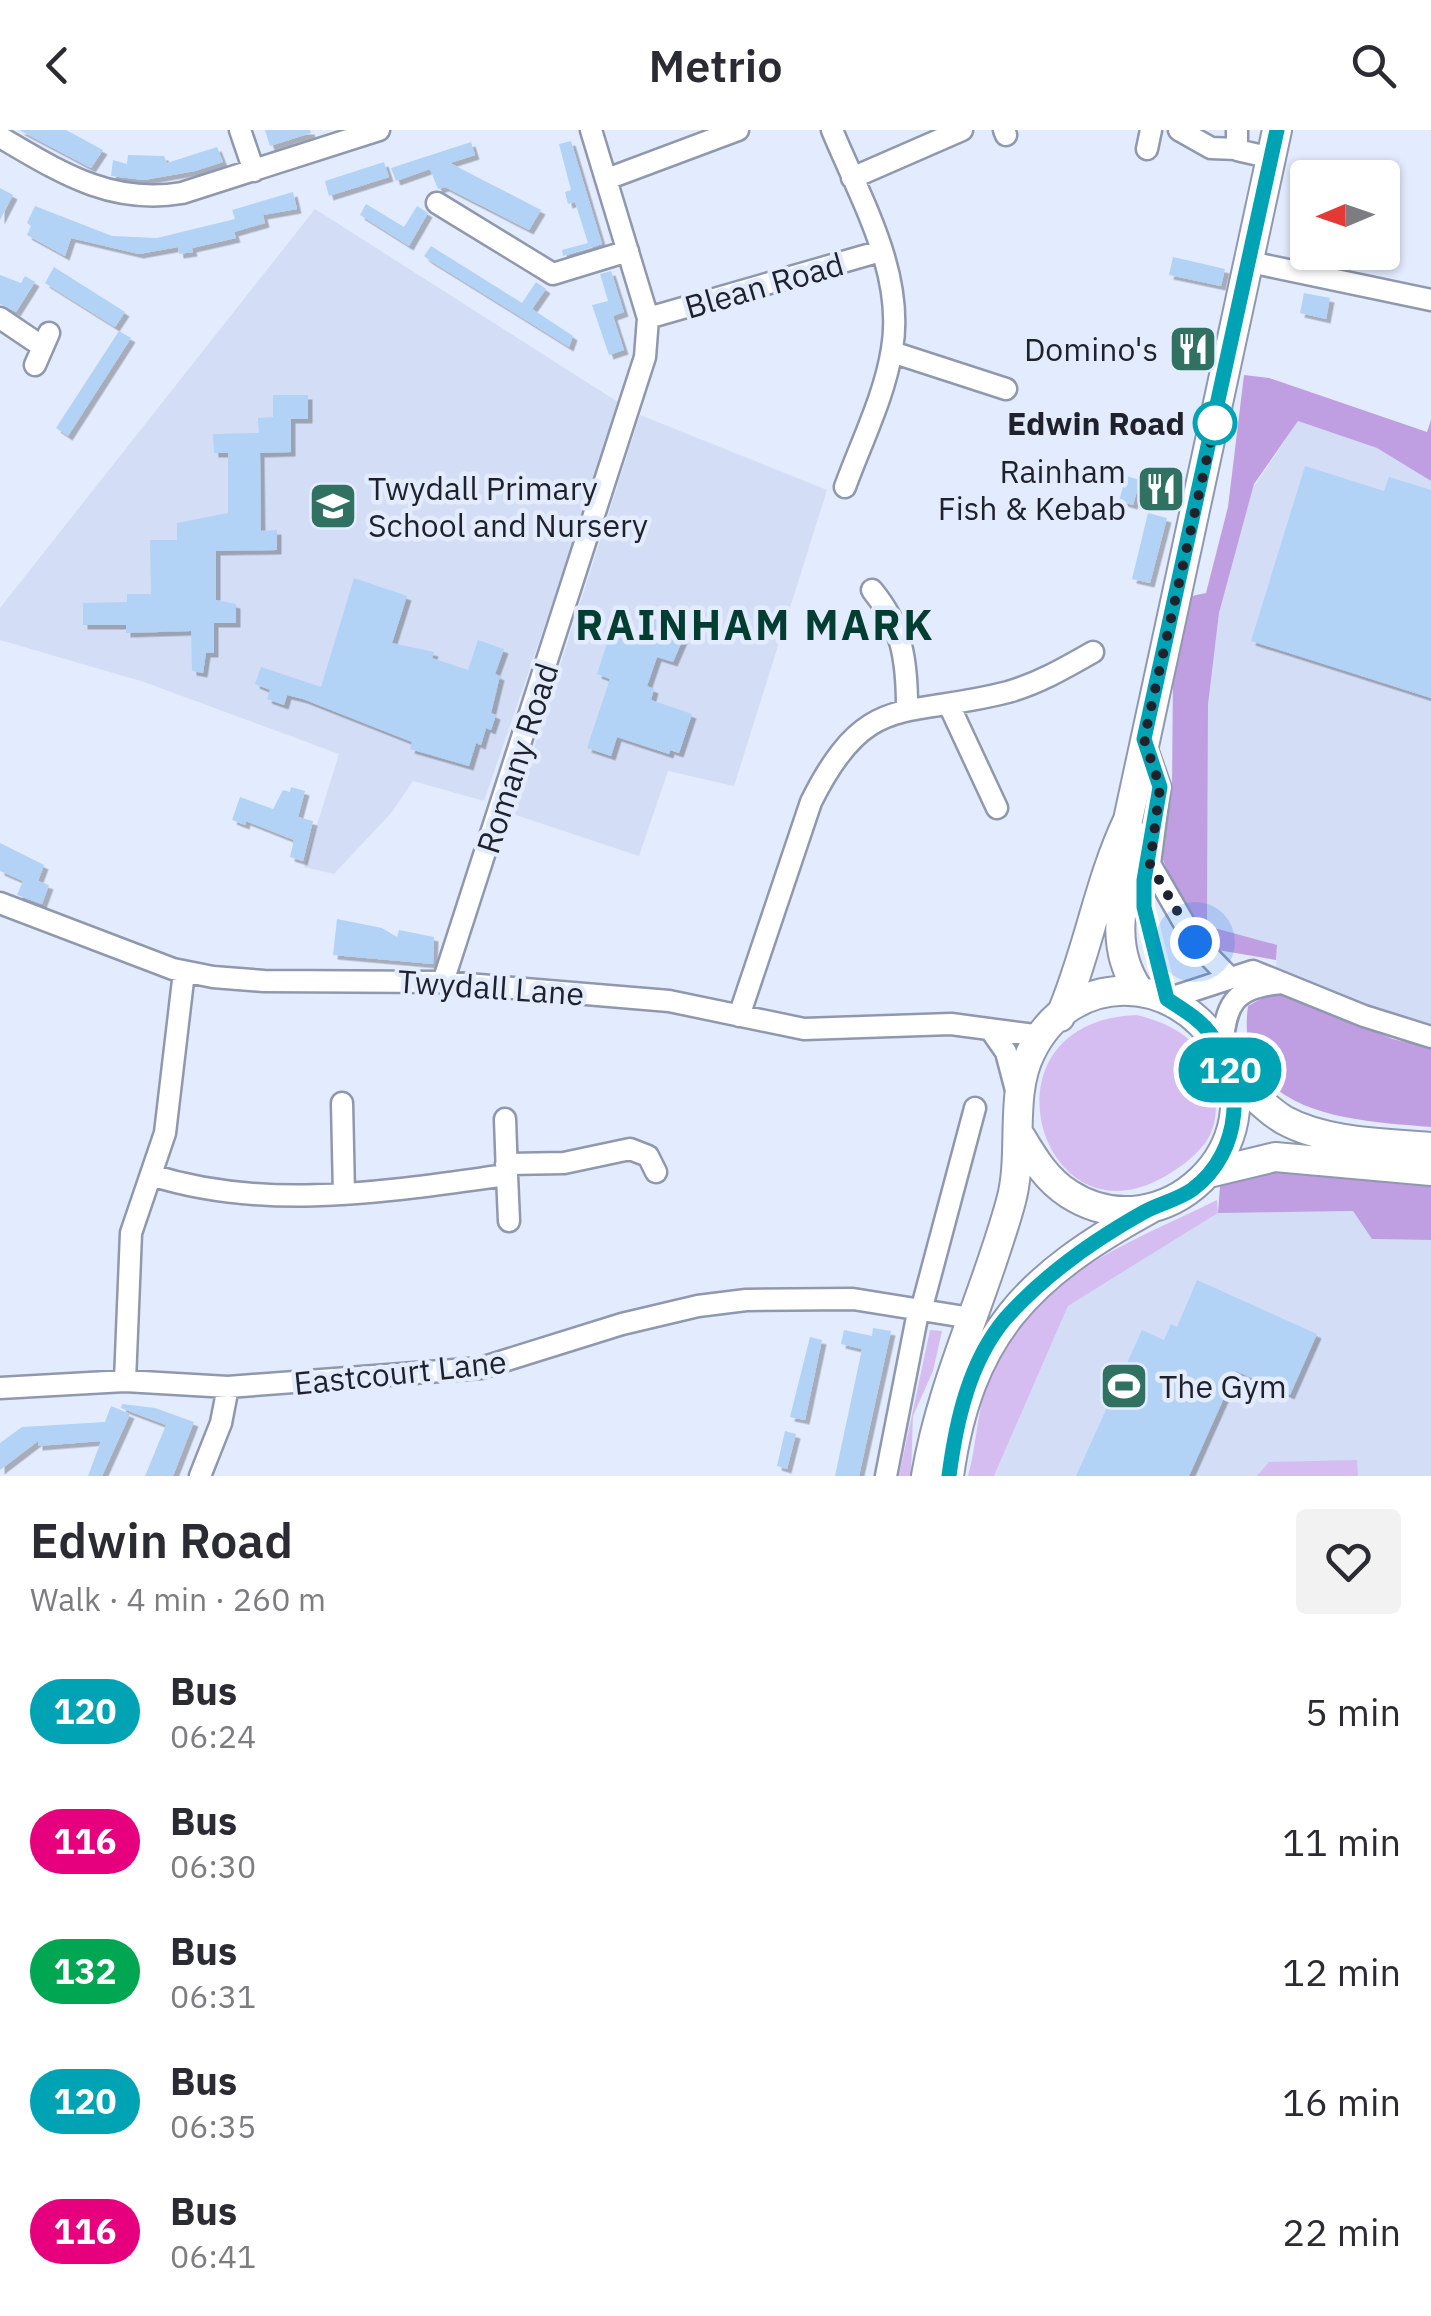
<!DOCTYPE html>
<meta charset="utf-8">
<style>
body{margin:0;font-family:"IBM Plex Sans",sans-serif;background:#f2f2f3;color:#2b2b33;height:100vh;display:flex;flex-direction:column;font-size:38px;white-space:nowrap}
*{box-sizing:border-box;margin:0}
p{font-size:32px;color:#7c7c81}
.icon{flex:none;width:55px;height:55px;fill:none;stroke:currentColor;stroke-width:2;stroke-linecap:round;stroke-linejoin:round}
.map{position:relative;height:1346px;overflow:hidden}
.sheet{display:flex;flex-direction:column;background:#fff;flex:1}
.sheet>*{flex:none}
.badge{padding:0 20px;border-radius:32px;font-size:35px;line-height:65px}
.needle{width:65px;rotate:268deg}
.tools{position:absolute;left:1290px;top:30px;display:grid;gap:20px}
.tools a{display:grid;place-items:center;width:110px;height:110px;border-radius:10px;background:#fff;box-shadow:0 2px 8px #0004;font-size:50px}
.you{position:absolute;width:50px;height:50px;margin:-25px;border:8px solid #fff;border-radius:50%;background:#1a73e8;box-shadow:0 0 0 15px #1a73e833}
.map>.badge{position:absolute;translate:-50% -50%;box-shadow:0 0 0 5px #fff}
.round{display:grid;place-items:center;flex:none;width:105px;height:105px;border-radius:10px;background:#f2f2f3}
.headline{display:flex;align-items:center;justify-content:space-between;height:170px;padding:0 30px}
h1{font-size:48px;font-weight:600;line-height:75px}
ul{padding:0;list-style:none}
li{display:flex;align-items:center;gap:30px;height:130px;padding:0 30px}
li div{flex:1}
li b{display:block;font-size:38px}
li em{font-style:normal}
li .badge{min-width:110px;font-weight:700;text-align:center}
header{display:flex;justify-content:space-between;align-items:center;height:130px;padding:0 30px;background:#fff;font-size:45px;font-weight:600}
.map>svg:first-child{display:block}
</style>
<header><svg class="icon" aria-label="back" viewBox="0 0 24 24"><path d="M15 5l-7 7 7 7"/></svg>Metrio<svg class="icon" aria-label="search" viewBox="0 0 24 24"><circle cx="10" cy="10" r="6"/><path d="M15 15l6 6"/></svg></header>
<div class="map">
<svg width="1431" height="1346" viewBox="0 0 1431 1346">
<defs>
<filter id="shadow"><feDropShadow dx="4.5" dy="4.5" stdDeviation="0" flood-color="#0004"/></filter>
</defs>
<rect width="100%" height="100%" fill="#e3ebfe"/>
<path fill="#d3ddf5" d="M 315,79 L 621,274 L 484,671 L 413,651 L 392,682 L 334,744 L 304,737 L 339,624 L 144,552 L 0,510 L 0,478 Z
M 640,285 L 827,360 L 734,656 L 668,641 L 639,726 L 513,684 Z
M 1298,291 L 1377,318 L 1431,351 L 1431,918 L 1275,861 L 1277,818 L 1207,797 L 1208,576 L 1219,483 L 1253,358 Z
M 1353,1081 L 1372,1109 L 1431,1110 L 1431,1346 L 994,1346 L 1068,1176 L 1218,1083 Z"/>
<path fill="#d6bdf1" d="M 1137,885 C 1155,890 1171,895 1186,907 C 1212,930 1227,981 1206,1012 C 1194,1028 1176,1041 1158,1050 C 1038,1112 975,891 1137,885 Z
M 1217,1070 L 1218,1083 L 1068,1176 L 994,1346 L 968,1346 C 977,1314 977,1280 988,1249 C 1022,1150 1132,1112 1217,1070 Z
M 930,1200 L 942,1201 L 933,1241 L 913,1286 L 911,1346 L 899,1346 Z
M 1357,1330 L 1358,1346 L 1257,1346 L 1269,1332 Z"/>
<path fill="#c09ee2" d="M 1244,245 L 1269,248 L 1427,302 L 1431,290 L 1431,351 L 1377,318 L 1298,291 L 1254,354 L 1219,483 L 1208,575 L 1207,796 L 1277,815 L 1276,830 L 1218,820 L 1188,786 L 1163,730 L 1172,656 L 1173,547 L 1192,466 L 1206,463 L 1228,377 Z
M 1275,861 L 1393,909 L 1431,918 L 1431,997 C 1354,991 1233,986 1248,876 Z
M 1298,1038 L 1431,1055 L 1431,1110 L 1372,1109 L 1353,1081 L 1218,1083 L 1220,1056 L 1271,1040 Z"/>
<path fill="#b2d3f6" filter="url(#shadow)" d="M 19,0 L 66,0 L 103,20 L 91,38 Z
M 265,0 L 310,0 L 311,3 L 270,16 Z
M 571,11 L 602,114 L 563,126 L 562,120 L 588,113 L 575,72 L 568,74 L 565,62 L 571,60 L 559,14 Z
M 471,12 L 475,25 L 450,33 L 541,80 L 529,100 L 445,57 L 438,59 L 430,39 L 396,51 L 391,38 Z
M 217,17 L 223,32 L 195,41 L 144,50 L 111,46 L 113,30 L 127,34 L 128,25 L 164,26 L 167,33 Z
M 384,32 L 389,47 L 329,66 L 325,51 Z
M 0,58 L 13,65 L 0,90 Z
M 293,62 L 297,79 L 263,85 L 265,93 L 234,102 L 236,108 L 192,118 L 193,122 L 179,124 L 178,117 L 139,124 L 71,108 L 65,126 L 27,105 L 31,96 L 27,93 L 35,76 L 112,106 L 157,108 L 235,89 L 232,80 Z
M 366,74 L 404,97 L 417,76 L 428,83 L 409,116 L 360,85 Z
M 431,116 L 522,173 L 536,152 L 546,159 L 532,179 L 573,206 L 569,217 L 429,130 L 424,126 Z
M 1173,127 L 1225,139 L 1221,156 L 1169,145 Z
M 54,137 L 125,182 L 115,197 L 45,153 Z
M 611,141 L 624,182 L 613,186 L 624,220 L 609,225 L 592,175 L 608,171 L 600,144 Z
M 0,145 L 21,153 L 25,146 L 35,152 L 16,182 L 0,174 Z
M 1304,163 L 1330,168 L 1326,189 L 1300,183 Z
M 119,201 L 131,208 L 68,306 L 56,298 Z
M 1185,205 L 1206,210 L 1200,234 L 1180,229 Z
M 273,265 L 308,265 L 308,289 L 291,289 L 291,322 L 260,323 L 261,401 L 277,400 L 277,420 L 216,421 L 216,470 L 236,474 L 236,493 L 214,493 L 214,523 L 206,523 L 203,543 L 192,541 L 191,501 L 126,503 L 126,495 L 83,495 L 83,473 L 127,472 L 127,464 L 151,464 L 150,410 L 177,410 L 177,393 L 228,383 L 228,323 L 214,323 L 213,304 L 259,303 L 258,288 L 273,287 Z
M 1305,336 L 1384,361 L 1389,347 L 1431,360 L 1431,568 L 1251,511 Z
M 1153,340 L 1177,347 L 1174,358 L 1150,352 Z
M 1126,346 L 1140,350 L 1133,375 L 1119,371 Z
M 1148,383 L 1167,388 L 1150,453 L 1132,449 Z
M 354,448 L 407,466 L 392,513 L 434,522 L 432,528 L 468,540 L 478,510 L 504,519 L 495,544 L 500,546 L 491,583 L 496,585 L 491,600 L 486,598 L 481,615 L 476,613 L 469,636 L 410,619 L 412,612 L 303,569 L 287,565 L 284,575 L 267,569 L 270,560 L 255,554 L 261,537 L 321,557 Z
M 644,485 L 687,500 L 673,532 L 657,527 L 647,556 L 654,559 L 651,570 L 692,584 L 679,623 L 670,620 L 669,624 L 617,607 L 611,626 L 587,618 L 610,549 L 597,544 L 613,495 L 638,503 Z
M 291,657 L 305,661 L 298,687 L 313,691 L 303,731 L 290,727 L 294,710 L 246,691 L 245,695 L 232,690 L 240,667 L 273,679 L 283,660 L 290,662 Z
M 0,713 L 44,735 L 38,751 L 49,755 L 42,774 L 17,765 L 23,751 L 0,741 Z
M 337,789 L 382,798 L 397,807 L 399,800 L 434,807 L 433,834 L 333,825 Z
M 1197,1150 L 1317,1204 L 1290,1265 L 1236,1241 L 1189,1346 L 1076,1346 L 1142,1200 L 1164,1210 L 1171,1194 L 1177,1197 Z
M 873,1198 L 891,1201 L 859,1346 L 835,1346 L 862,1219 L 841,1214 L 844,1200 L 872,1206 Z
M 810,1207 L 822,1210 L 805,1290 L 790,1287 Z
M 122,1274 L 155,1278 L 194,1292 L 173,1346 L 145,1346 L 166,1295 L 121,1278 Z
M 111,1276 L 130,1284 L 102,1346 L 88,1346 L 101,1311 L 38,1316 L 38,1311 L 0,1340 L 0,1313 L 22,1297 L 105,1292 Z
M 785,1301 L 796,1304 L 787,1339 L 777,1336 Z"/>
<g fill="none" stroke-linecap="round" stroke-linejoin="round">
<g stroke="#8f98ae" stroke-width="25">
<path id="minor" d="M 240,0 L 254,41
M 832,0 C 860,68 905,143 892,219 C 885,265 861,313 845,357
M 1004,0 L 1006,5
M 1179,0 L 1211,18 L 1237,19
M 1237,0 L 1237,20 L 1272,28
M 0,7 C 60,42 110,75 182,63 L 379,0
M 1147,19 L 1151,0
M 852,48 L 962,0
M 607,49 L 738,0
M 437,73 L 553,144 L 628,121
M 1250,132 L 1431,170
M 0,188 L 43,217
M 648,188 L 881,121
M 892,222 L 1006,259
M 35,235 L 49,203
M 872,460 C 902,496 907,530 907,577
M 949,575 L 997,678
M 1144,611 L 1160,657 L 1150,734 L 1195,812 L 1230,848
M 0,773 L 173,839 L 213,847 L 264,851 L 443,852 L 669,871 L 804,899 L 951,894 L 1042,906
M 443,852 L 645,227 L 648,188 L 591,0
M 1167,869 L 1253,841 L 1364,886 L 1431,907
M 739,886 L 811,672 C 867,559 905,589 1008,562 C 1039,553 1065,538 1093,522
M 992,902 L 1006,922 L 1017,964
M 1222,922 C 1225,875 1232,857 1282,853
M 342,973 L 344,1064
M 506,1034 L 564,1033 L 630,1019 L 648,1026 L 656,1042
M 151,1045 C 268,1082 388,1061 507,1045 L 505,989
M 507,1045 L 509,1091
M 922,1177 L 975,978
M 125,1251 L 131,1103 L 165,1003 L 184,842
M 0,1258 L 125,1251 L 228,1257 L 481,1238 L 622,1194 L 698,1176 L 746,1170 L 853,1169 L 971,1188
M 200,1346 L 221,1293 L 228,1257
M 886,1346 L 919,1177"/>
</g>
<g stroke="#8f98ae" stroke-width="32">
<path id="major" d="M 1134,705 C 1127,759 1105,810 1138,859
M 1060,887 C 1088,823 1098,753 1128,690 L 1277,0
M 1231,943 C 1248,959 1264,978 1284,990 C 1326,1013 1385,1013 1431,1017
M 1209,1043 L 1275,1027 L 1431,1041
M 926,1346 C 942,1250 986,1164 1011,1071 C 1024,1024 1009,965 1031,922 C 1071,840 1175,842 1220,918 C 1277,1014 1163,1124 1069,1064 C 1047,1050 1034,1029 1021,1007
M 949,1346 C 969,1204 1028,1146 1150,1079"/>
</g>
<use href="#minor" stroke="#fff" stroke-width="20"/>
<use href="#major" stroke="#fff" stroke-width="28"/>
</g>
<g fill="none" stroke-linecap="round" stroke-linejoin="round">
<g stroke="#fff" stroke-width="22">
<path id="line" d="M 949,1346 C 956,1292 969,1232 1005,1189 C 1045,1144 1092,1111 1144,1082 C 1160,1073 1178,1070 1193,1059 C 1242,1022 1247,949 1209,902 C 1198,888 1182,879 1167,869 L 1144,777 L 1144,750 L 1160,657 L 1144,609 L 1277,0"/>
</g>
<use href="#line" stroke="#00a3b4" stroke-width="15"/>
<path stroke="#1f222b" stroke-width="10" stroke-dasharray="0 18" d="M 1195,812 L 1150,734 L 1160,657 L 1144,609 L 1217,283 L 1215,293"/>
</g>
<defs>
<g id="restaurant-square" transform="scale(2.5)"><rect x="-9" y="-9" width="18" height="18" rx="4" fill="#307161" stroke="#e3ebfe"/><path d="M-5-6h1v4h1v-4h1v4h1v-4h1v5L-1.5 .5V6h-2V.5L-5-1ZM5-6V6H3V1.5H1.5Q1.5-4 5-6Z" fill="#fff"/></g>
<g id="school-square" transform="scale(2.5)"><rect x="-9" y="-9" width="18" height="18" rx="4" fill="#307161" stroke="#e3ebfe"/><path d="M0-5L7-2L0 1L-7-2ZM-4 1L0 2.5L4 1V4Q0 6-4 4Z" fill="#fff"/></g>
<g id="stadium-square" transform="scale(2.5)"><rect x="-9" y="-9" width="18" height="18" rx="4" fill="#307161" stroke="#e3ebfe"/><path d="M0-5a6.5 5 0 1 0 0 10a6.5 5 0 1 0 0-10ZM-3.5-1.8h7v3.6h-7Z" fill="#fff"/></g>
</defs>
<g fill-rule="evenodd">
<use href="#restaurant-square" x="1193" y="219"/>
<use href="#restaurant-square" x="1161" y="359"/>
<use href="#school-square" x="333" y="376"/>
<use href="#stadium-square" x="1124" y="1256"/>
</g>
<circle fill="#fff" stroke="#00a3b4" stroke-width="5" cx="1215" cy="293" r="20"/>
<g text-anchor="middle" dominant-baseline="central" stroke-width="9" stroke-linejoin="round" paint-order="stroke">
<g font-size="32" fill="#1f222b" stroke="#e3ebfe">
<text transform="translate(764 155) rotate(-16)">Blean Road</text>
<text transform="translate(517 628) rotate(-72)">Romany Road</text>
<text transform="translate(491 857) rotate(4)">Twydall Lane</text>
<text transform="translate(400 1242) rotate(-6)">Eastcourt Lane</text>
</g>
<g font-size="32" fill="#1f222b" stroke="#e3ebfe" text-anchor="end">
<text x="1158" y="219">Domino's</text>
<text x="1126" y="341">Rainham<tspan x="1126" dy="37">Fish &amp; Kebab</tspan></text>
<text x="368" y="358" text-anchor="start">Twydall Primary<tspan x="368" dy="37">School and Nursery</tspan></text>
<text x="1159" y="1256" text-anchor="start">The Gym</text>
</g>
<g font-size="32" font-weight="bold" fill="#1f222b" stroke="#e3ebfe" text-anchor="end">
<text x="1185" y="293">Edwin Road</text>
</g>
<g font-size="42" font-weight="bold" letter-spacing="2.5" fill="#013d31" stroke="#e3ebfe">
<text x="755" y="494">RAINHAM MARK</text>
</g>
</g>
</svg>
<div class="tools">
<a><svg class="needle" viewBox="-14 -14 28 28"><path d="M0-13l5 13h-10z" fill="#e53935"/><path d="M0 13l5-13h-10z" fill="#7c7c81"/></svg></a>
</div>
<div class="you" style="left:1195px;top:812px"></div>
<b class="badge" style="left:1230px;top:940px;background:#00a3b4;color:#fff">120</b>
</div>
<section class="sheet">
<div class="headline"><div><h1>Edwin Road</h1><p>Walk · 4 min · 260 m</p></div><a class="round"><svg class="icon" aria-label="heart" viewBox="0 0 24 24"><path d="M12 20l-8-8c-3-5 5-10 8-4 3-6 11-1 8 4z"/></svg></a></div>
<ul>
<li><span class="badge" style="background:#00a3b4;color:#fff">120</span><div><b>Bus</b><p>06:24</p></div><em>5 min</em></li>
<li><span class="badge" style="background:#e6007e;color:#fff">116</span><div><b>Bus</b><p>06:30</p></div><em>11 min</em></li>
<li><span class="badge" style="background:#00a651;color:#fff">132</span><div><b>Bus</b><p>06:31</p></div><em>12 min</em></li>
<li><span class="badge" style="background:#00a3b4;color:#fff">120</span><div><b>Bus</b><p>06:35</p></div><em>16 min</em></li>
<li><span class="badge" style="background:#e6007e;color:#fff">116</span><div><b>Bus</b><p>06:41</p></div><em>22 min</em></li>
</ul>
</section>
